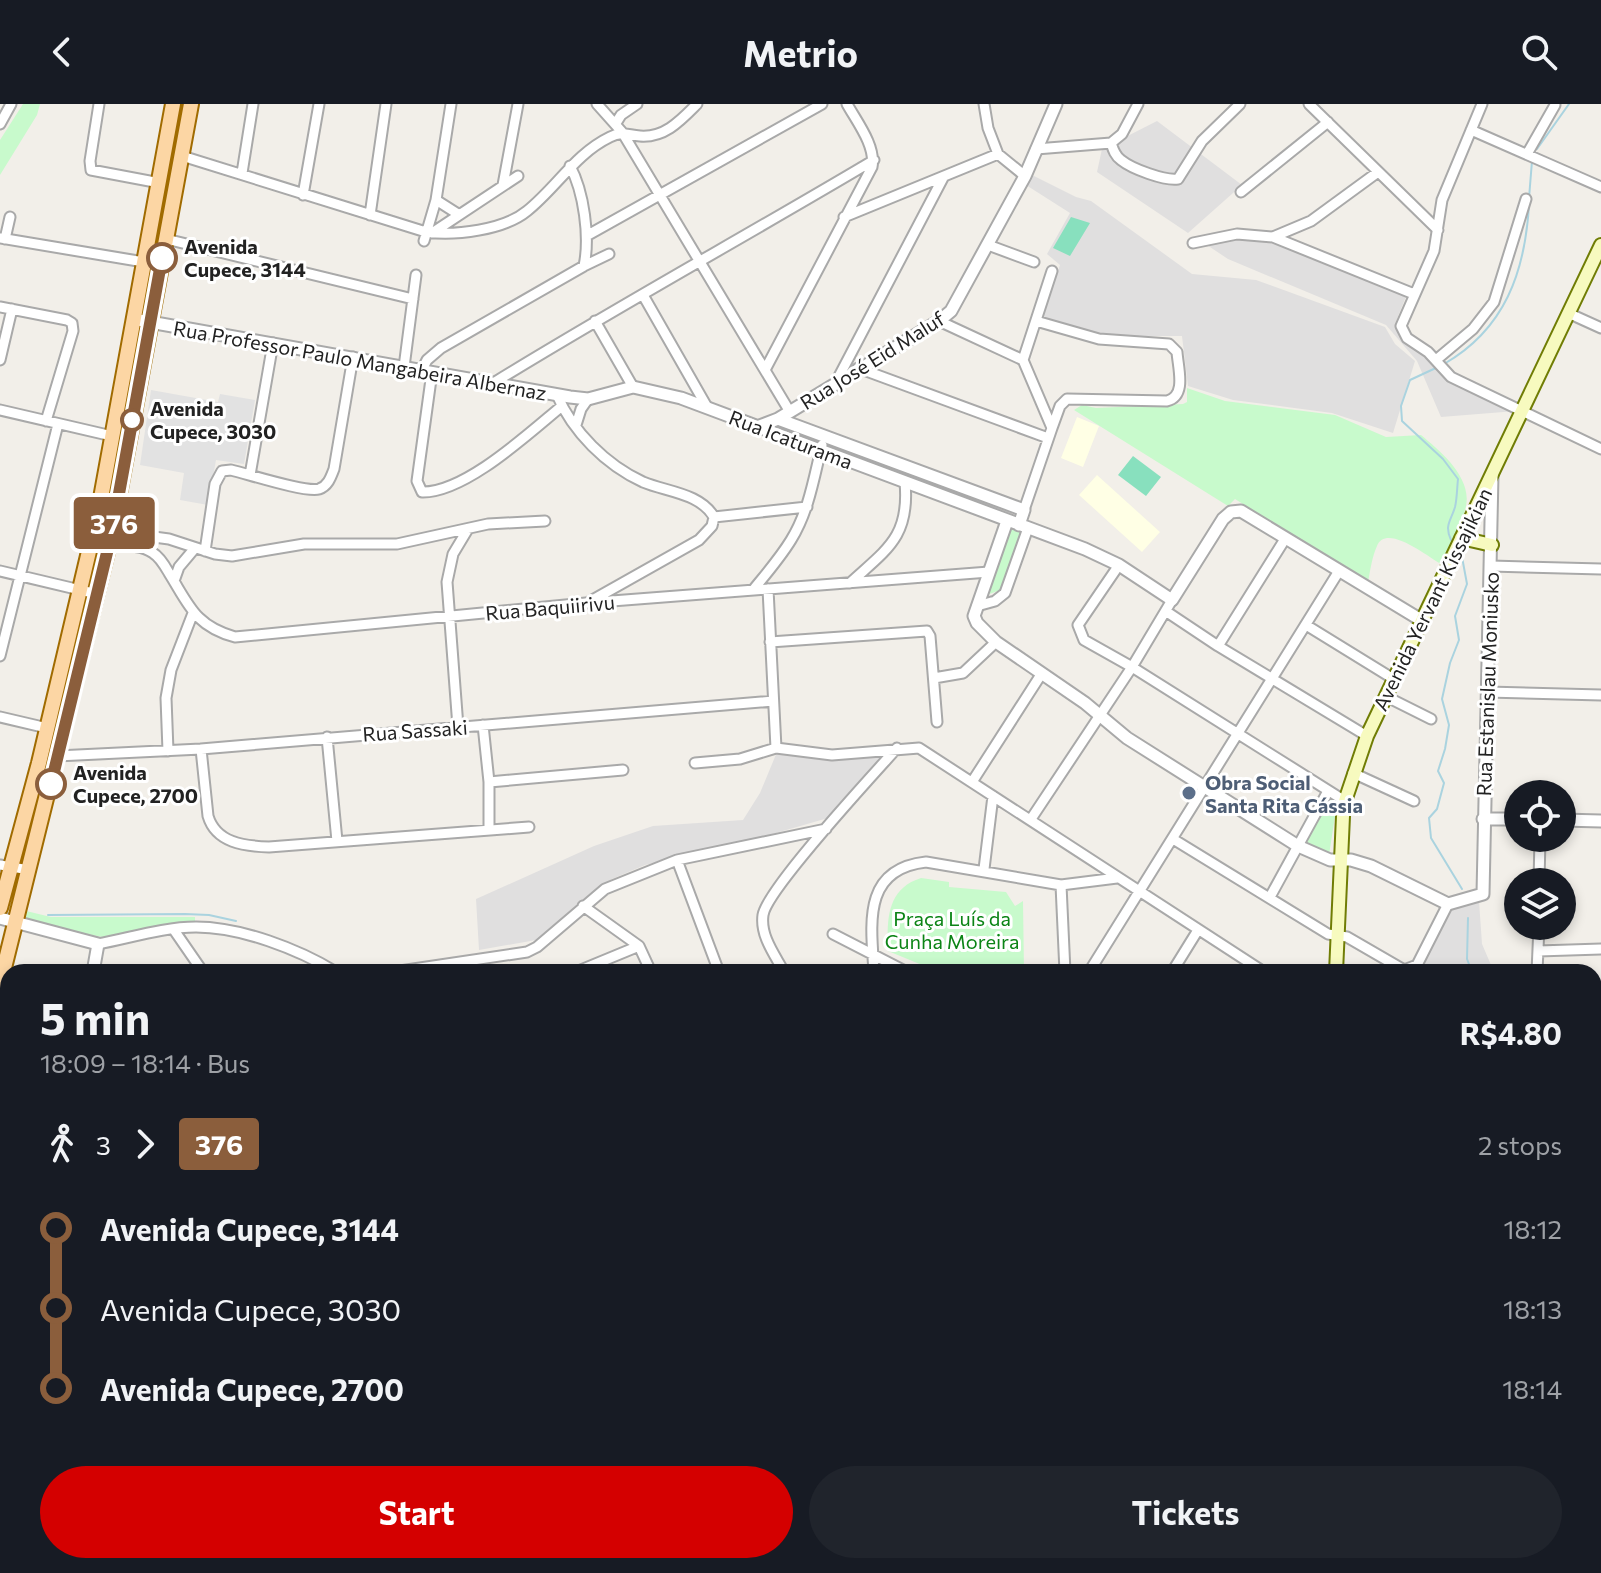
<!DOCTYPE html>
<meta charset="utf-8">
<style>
body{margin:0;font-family:Commissioner,sans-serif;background:#20242c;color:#f1f3f6;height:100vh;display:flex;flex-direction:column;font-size:30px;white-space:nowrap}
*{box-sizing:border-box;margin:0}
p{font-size:26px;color:#9ea1a6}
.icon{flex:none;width:44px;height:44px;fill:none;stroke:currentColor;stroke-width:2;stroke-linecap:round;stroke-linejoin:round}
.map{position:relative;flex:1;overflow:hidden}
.side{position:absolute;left:0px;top:860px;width:1602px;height:610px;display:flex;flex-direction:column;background:#171b24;border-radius:24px 24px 0 0;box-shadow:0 4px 12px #0003}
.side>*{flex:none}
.badge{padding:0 16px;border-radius:6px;font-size:28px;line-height:52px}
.fabs{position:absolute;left:1504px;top:676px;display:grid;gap:16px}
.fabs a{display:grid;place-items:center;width:72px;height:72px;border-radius:50%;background:#171b24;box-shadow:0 4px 12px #0003;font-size:40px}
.map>.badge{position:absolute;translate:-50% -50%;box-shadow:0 0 0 4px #fff}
.legs{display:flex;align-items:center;gap:12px;height:88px;padding:0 40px;font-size:26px}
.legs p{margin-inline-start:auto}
.headline{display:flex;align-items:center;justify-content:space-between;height:136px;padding:0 40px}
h1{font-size:44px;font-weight:700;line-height:60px}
.primary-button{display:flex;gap:16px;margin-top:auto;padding:16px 40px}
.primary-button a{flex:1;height:92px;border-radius:48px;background:#d40000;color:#fff;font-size:32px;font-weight:700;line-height:92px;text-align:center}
.primary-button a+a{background:#20242c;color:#f1f3f6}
ul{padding:0 40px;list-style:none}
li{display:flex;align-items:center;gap:28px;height:80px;font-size:30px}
li i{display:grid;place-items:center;width:12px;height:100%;margin:0 10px;background:currentColor}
li i::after{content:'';width:20px;height:20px;margin:-10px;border:6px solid;border-radius:50%;background:#171b24}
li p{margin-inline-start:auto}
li:first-child i{background:linear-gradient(#0000 50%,currentColor 0)}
li:last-child i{background:linear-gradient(currentColor 50%,#0000 0)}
header{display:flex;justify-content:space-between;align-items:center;height:104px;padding:0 40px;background:#171b24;font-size:36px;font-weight:700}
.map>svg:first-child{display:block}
</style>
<header><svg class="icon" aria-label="back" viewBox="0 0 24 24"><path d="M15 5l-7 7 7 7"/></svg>Metrio<svg class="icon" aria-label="search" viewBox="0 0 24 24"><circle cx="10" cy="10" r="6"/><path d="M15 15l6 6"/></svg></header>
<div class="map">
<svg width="1601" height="1469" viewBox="0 0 1601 1469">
<rect width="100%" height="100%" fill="#f2efe9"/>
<path fill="#e0dfdf" d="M 1157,17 L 1242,81 L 1188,129 L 1097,68 L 1102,45 Z
M 1032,71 L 1076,93 L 1091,97 L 1192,170 L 1256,176 L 1385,223 L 1395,240 L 1415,257 L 1393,329 L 1332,309 L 1233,296 L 1188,282 L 1182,232 L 1117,232 L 1055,220 L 1042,214 L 1060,161 L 1047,150 L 1070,109 L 1026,81 Z
M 1238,131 L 1266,135 L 1407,190 L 1395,220 L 1404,235 L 1427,249 L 1448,276 L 1516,307 L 1441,313 L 1417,257 L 1386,221 L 1228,155 L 1204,139 Z
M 777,648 L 828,656 L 888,648 L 828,714 L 745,738 L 645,761 L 612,775 L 536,836 L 479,846 L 476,795 L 594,742 L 653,722 L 743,716 L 760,689 Z
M 1479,797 L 1482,840 L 1494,868 L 1417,868 L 1452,804 Z"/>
<path fill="#ffffe5" d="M 1077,313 L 1099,322 L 1083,363 L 1061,354 Z
M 1097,371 L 1160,428 L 1142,448 L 1079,391 Z
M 1163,1462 L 1257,1462 L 1253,1469 L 1161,1469 Z"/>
<path fill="#c8facc" d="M 23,0 L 40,0 L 37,11 L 0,71 L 0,36 Z
M 1187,284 L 1225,297 L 1335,311 L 1386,333 L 1421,331 C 1440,347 1472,373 1466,402 C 1462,422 1448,441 1441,460 C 1427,452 1386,419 1377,442 C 1372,453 1370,467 1368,479 L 1235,395 L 1228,402 L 1074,306 L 1082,301 L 1096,304 L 1183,300 L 1187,298 Z
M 1008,420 L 1026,427 L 1003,485 L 984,492 Z
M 1329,694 L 1337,699 L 1329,751 L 1304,739 Z
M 921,774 L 949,778 L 949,783 L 1006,788 L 1015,802 L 1023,797 L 1024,868 L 939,868 L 888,847 C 887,817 886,785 921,774 Z
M 22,806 L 51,813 L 195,813 L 195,820 L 107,834 L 19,816 Z
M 0,1453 L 8,1454 L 8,1462 L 65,1462 L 97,1467 L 98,1469 L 0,1469 Z"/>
<path fill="#88e0be" d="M 1071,113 L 1090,119 L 1070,152 L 1053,144 Z
M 1133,352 L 1161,373 L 1146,392 L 1118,371 Z
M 1257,1462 L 1479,1462 L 1480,1469 L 1254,1469 Z"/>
<path fill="#e2e2e2" d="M 151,286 L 218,298 L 220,290 L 255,296 L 244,360 L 216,356 L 208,401 L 180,396 L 184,369 L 140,361 Z"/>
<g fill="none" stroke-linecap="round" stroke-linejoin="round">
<path stroke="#aad3df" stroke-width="2" d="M 1537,45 L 1569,0
M 1529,94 L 1532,57
M 1444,260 C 1505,225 1525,168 1529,101
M 1438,263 L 1410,276 L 1401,302 L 1402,317 L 1443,355 L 1458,375 C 1457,384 1457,395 1455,403 C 1451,417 1444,421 1451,436
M 1462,785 L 1431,734 L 1429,714 L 1437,705 L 1444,679 L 1438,667 L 1445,645 L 1449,621 L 1442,595 L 1450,559 L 1459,536 L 1455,512 L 1467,480 L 1462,453
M 48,811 L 185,810 L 209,811 L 236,817
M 1468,814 L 1467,855 L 1472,868
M 0,1460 L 8,1461
M 11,1462 L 40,1469"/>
<g stroke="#a9a9a9" stroke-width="13">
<path id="minor" d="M 99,0 L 90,57 L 91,66 L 160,79
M 597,0 L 622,28 L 790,308
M 984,0 L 988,24 L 998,50 L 1025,72
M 1309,0 L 1438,126
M 1482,0 L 1442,96 L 1434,147 L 1401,222 L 1407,234 L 1428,248 L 1451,273 L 1601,345
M 616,19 L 621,11 L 637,0
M 0,20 L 11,0
M 1471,26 L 1601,83
M 1111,39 C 1113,45 1115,52 1121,56 C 1132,65 1165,77 1178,75 L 1202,37 L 1240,0
M 1036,45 L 1111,39 L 1122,30 L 1138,0
M 1527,50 L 1555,1
M 182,52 L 426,128 C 455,132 504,126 527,107 C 557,83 575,50 610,33 C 622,27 627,31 640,32 C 665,34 681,16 697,0
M 242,69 L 253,0
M 503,81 L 518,0
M 1241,88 L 1328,18
M 303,91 L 319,0
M 436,96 L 458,110
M 370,111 L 386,0
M 844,113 L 998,50
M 432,129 L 518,72
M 588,131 L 822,0
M 1273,133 L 1311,117 L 1378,68
M 0,134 L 144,158
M 5,135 L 10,113
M 166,135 L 413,195
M 424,137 L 436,96 L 451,0
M 1193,139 L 1237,130 L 1273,133 L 1414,190
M 988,141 L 1034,158
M 584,162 L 609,150
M 643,191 L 707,303
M 0,203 L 67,216 L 72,219 L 73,227 L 46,317
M 1568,209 L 1601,224
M 595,217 L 633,283
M 939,217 L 1023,256 L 1052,324 L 1024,406
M 1036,217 L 1099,235 L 1169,240 L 1177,248 C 1178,264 1187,292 1167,297 L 1067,295 L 1060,302 L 1052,324
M 0,256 L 12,205
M 1023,256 L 1052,167
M 1436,256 L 1473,225 L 1494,198 L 1526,95
M 404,263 L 416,171
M 858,264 L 1048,334
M 422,266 L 427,256 L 441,244 L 584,162 C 590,133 584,88 570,62
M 765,266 L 872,63 C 876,42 857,18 847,0
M 432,268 L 417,377 L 422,388 C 465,389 529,329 562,302
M 495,278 C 620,201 748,131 874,56
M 836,278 L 943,74
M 557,291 C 573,328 606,361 643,378 C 667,388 700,389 714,413 L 712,422 L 699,436 L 589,498
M 0,306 L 112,332
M 576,321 L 581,305 L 588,295
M 250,371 L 273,239
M 714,413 L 807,403
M 94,425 L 169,435 L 215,450 L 232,452 L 304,440 L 397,440 L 488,420 L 545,417
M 109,442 C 123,442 141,440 153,449 C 160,453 165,462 169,469 C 189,501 195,522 235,533 L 586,499 L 989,468
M 205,447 L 215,380 L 222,367 L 231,366 C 248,370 306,389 319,385 C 328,382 331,373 334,365 L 353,253
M 1119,461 L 1078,521 L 1084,536 L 1132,563 L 1345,697
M 1491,462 L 1601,465
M 0,467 L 97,490
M 174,477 L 179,463 L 195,444
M 850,479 C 887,445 910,433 905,378
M 768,485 L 776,644 L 832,651 L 919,644 L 1264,868
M 753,486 C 766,470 780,454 791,436 C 809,407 814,373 822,341
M 977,502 L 995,497 L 1005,489 L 1028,424
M 1167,508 L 1218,542 L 1367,632
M 1306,521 L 1392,574
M 770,538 L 927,527 L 930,532 L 937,618
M 1218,542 L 1285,435
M 0,552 L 58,320
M 934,574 L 963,569 L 996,538
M 1487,588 L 1601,591
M 1385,592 L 1431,615
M 0,613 L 47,624
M 483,621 L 489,678 L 489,726
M 458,623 L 447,478 L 453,450 L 468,425
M 327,633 L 337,737
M 201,645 L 208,712 C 216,739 244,742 269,743 L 529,723
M 168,647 L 166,594 L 171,566 L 193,509
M 57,652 L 201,645 L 773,597
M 695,659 L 740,655 L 776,644
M 1353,669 L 1414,697
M 489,678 L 623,666
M 972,678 L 1042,569
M 1031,715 L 1132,563 L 1172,496
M 1173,735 L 1328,830 L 1347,833 L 1404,866 L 1417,861 L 1448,800
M 677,756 L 719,868
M 0,761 L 29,766
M 984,765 L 993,692
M 1539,778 L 1540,734
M 1061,781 L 1065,868
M 1270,793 L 1328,687
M 583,802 L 639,842 L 651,868
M 174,826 L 203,868
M 833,830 L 907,868
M 98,840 C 130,834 164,823 196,823 C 241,823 298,845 336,868
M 1538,847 L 1601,845
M 393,868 L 527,848 L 537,843 L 605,785 L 677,756 L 826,725
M 576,868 L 639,842
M 784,868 C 775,851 760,832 763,811 C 767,785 873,671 897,644
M 874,868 C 871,820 862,765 926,758 L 1061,781 L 1117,774
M 1089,868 L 1339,467
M 1172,868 L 1198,826
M 1537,868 L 1539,822
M 1594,945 L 1601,945
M 1594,1019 L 1601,1006
M 0,1096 L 8,1092
M 1594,1146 L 1601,1147
M 0,1208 L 8,1204
M 1594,1225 L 1601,1224
M 1594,1254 L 1601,1256
M 0,1267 L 8,1266
M 0,1274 L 8,1276
M 1594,1288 L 1601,1287
M 1594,1363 L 1601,1362
M 0,1385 L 8,1387
M 1594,1436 L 1601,1436
M 500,1462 L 527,1469
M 672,1462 L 679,1469
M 1482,1462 L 1483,1469
M 870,1469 L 874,1462
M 949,1469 L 952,1462
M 1019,1469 L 1021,1462
M 1080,1469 L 1082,1462"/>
</g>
<g stroke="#a9a9a9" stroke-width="15">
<path id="tertiary" d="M 133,215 L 570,293 L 588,295 L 633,283 L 681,294 L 1085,445 L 1119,461 L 1172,496 L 1223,415 L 1231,408 L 1241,407 L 1421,516
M 778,315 L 1024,406 L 1019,421
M 757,323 L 778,315 L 939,217 L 951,207 L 1025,72 L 1056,0
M 1007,417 L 974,512 L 977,519 L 996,538 L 1085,599 L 1127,634 L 1298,742 L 1330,756 L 1351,756 L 1371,762 L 1448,800 L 1483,790 L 1492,371
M 1483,715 L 1518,715
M 1562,716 L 1601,717
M 0,814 L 98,840 L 93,868
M 0,982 L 8,979"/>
</g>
<g stroke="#707d05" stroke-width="16">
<path id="secondary" d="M 1461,434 L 1492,441
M 1336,868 L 1343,712 L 1345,697 L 1367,632 L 1601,141
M 1149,1469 L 1152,1462"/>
</g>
<g stroke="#a06b00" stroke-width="18">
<path id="primary" d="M 0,804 L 39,659 L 99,405 L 173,0
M 0,880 L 112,428 L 191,0"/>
</g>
<use href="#minor" stroke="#fff" stroke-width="9"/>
<use href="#tertiary" stroke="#fff" stroke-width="11"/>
<use href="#secondary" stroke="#f7fabf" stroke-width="12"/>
<use href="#primary" stroke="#fcd6a4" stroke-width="14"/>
</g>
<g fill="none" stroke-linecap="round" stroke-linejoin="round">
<g stroke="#fff" stroke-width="18">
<path id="line-1" d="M 51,680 L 112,428 L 162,154"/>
</g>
<use href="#line-1" stroke="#8b5e3c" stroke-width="12"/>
</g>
<g fill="#fff" stroke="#8b5e3c" stroke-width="4">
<circle cx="162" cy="154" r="14"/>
<circle cx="132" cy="316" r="10"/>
<circle cx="51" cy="680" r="14"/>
</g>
<circle fill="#5c6f8a" stroke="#fff" stroke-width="3" cx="1189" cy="689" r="8"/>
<g text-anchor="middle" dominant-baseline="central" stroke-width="6" stroke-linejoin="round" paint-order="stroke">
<g font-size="20" font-weight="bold" fill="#222" stroke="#fff" text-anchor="start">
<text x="184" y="142">Avenida<tspan x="184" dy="23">Cupece, 3144</tspan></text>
<text x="150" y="304">Avenida<tspan x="150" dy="23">Cupece, 3030</tspan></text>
<text x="73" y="668">Avenida<tspan x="73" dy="23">Cupece, 2700</tspan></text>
</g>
<g font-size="20" fill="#222" stroke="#fff">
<text transform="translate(360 256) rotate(10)">Rua Professor Paulo Mangabeira Albernaz</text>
<text transform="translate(872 256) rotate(-32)">Rua José Eid Maluf</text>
<text transform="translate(791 335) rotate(21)">Rua Icaturama</text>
<text transform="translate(1432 495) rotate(-64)">Avenida Yervant Kissajikian</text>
<text transform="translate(550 503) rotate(-5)">Rua Baquiirivu</text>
<text transform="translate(1487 580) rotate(-88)">Rua Estanislau Moniusko</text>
<text transform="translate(415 626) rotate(-4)">Rua Sassaki</text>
</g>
<g font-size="20" font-weight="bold" fill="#4e5e75" stroke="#fff" text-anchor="start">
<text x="1205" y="678">Obra Social<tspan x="1205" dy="23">Santa Rita Cássia</tspan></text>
</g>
<g font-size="20" fill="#0c8416" stroke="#fff">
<text x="952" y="814">Praça Luís da<tspan x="952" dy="23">Cunha Moreira</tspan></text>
</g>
</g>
</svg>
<div class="fabs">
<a><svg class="icon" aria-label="locate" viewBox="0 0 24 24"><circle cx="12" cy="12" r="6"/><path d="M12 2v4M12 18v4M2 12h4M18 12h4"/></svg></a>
<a><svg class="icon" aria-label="layers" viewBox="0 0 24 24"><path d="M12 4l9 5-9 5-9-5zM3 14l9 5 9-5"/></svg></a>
</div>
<b class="badge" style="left:114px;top:419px;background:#8b5e3c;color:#fff">376</b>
<section class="side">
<div class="headline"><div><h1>5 min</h1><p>18:09 – 18:14 · Bus</p></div><b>R$4.80</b></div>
<div class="legs"><svg class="icon" aria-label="walk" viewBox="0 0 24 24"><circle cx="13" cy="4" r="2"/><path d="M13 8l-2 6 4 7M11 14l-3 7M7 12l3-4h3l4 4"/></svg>3<svg class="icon" aria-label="forward" viewBox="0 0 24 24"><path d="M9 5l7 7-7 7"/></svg><b class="badge" style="background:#8b5e3c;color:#fff">376</b><p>2 stops</p></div>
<ul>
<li><i style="color:#8b5e3c"></i><b>Avenida Cupece, 3144</b><p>18:12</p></li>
<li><i style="color:#8b5e3c"></i><span>Avenida Cupece, 3030</span><p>18:13</p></li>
<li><i style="color:#8b5e3c"></i><b>Avenida Cupece, 2700</b><p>18:14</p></li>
</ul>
<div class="primary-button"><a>Start</a><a>Tickets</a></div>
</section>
</div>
